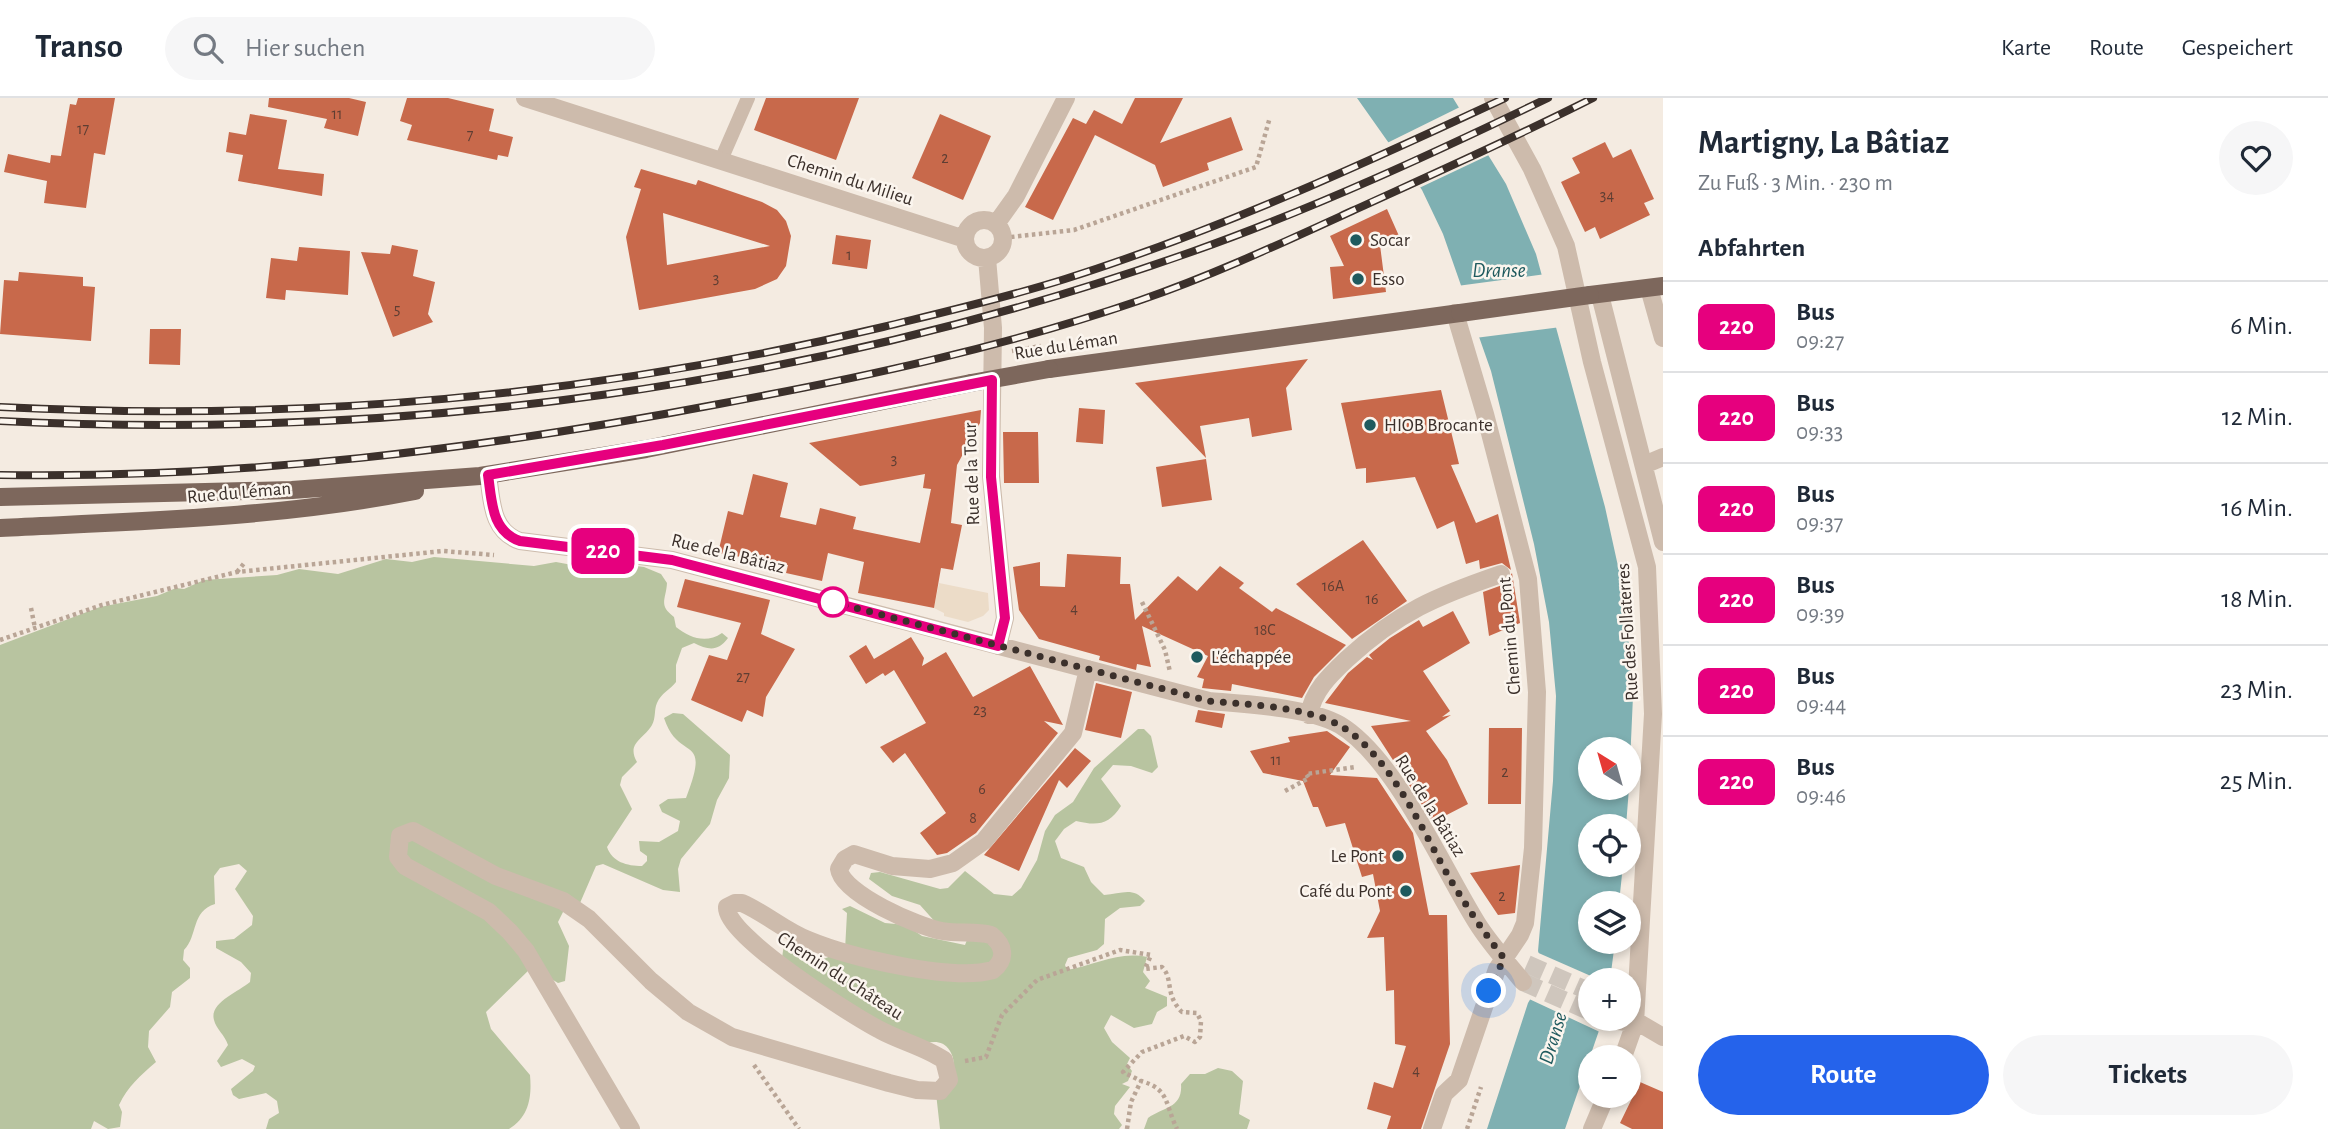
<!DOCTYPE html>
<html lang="de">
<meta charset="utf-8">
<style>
body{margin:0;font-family:"Alegreya Sans",sans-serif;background:#f6f6f7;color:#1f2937;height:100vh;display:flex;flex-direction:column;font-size:26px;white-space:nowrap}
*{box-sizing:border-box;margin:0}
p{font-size:23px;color:#747a83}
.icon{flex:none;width:38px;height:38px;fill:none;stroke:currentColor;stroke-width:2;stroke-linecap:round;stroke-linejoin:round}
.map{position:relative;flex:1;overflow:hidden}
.panel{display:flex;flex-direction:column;background:#fff;width:665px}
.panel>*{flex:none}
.badge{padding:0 14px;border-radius:10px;font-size:24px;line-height:46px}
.needle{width:46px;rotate:323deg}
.tools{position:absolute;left:1578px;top:639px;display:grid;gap:14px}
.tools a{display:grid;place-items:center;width:63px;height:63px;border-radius:50%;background:#fff;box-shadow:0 4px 10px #0003;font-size:35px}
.you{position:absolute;width:35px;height:35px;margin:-18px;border:5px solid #fff;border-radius:50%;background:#1a73e8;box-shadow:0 0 0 10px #1a73e833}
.map>.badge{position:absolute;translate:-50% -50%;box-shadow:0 0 0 4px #fff}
h2{padding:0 35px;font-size:26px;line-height:63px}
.round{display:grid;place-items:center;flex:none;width:74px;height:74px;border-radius:37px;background:#f6f6f7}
.head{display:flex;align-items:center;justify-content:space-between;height:119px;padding:0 35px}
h1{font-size:33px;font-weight:700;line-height:52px}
.primary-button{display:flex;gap:14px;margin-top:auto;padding:14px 35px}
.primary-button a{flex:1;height:80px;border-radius:42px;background:#2563eb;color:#fff;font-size:28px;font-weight:700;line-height:80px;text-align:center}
.primary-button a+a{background:#f6f6f7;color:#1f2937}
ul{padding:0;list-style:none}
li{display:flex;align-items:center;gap:21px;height:91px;padding:0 35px;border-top:2px solid #e0e1e3}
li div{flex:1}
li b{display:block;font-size:26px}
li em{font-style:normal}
li .badge{min-width:77px;font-weight:700;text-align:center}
header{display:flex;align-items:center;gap:42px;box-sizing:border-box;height:98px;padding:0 35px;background:#fff;border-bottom:2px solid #e0e1e3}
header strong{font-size:33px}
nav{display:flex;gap:38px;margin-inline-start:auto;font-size:24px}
.search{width:490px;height:63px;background:#f6f6f7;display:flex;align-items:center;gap:18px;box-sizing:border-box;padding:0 24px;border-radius:38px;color:#747a83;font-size:26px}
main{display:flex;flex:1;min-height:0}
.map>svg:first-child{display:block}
</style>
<header>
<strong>Transo</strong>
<div class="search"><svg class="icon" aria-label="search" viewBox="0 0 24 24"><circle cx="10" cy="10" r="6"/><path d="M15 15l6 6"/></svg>Hier suchen</div>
<nav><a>Karte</a><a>Route</a><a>Gespeichert</a></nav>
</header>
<main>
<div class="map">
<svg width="1663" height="1031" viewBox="0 0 1663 1031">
<rect width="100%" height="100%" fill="#f4ebe1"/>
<path fill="#b8c4a0" d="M 434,459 L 534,468 L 556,464 L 583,469 L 621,466 L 644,469 L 661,476 L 667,485 C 666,502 658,507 674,519 L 676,529 C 690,540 706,546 722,535 L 728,540 C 718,554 708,552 694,545 L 682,550 L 676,567 L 676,584 C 670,592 661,595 657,605 C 654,611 656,620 652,627 C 644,641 626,645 637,664 L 622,679 L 620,687 L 632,711 L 607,749 C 612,764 627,768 642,768 L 647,763 L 647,758 L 640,753 L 639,743 L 659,744 L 678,733 L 680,723 L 662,714 L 659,707 L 668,701 L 686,700 C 712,633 679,666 664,620 L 673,615 L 683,616 L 730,657 L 729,680 L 717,702 L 710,726 L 681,761 L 678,771 L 680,794 L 663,792 L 603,766 L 596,768 L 580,805 L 568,804 L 558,824 L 569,848 L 565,883 L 558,885 L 532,869 L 486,914 L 491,931 L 530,977 C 532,999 529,1019 509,1031 L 266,1031 L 269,1021 L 279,1015 L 277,1003 L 266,995 L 239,1001 L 233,997 L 231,991 L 253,973 L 255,968 L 242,961 L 221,969 L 217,963 L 228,947 C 225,937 216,931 214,922 C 209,905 238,894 250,884 L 251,875 L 241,864 L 216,850 L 216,843 L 234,841 L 252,827 L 253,818 L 235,791 L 247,773 L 239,766 L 220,770 L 214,778 L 215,806 C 191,813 198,838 184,852 L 183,862 L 190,870 L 190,880 L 172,894 L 170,909 L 149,933 L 148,949 L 156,964 C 140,978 128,988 119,1007 L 122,1014 L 120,1029 L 108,1031 L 94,1023 L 91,1031 L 0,1031 L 0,547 L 100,509 L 157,498 L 176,490 L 184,491 L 204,482 L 277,477 L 299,471 L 338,476 L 386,461 L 412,464 Z
M 1138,631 L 1144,631 L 1151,638 L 1158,669 L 1152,675 L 1131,668 L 1113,667 L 1101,681 L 1121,708 C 1109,727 1097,728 1076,723 L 1064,731 L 1055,743 L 1061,760 L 1084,769 L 1091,784 L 1104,797 C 1121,796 1133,788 1145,803 L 1140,808 L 1120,810 L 1105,821 L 1104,846 L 1097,852 L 1068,860 L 1065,867 L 1067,872 C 1096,867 1118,853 1147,859 L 1143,874 L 1150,883 L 1145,890 L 1167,899 L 1167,908 L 1157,914 L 1152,926 L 1134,930 L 1111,917 L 1104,930 L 1112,944 L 1130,960 L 1127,966 L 1132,973 L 1128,983 L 1122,986 L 1130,989 L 1115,1008 L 1114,1016 L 1122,1027 L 1119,1031 L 940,1031 L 936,995 C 946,982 960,969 950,953 C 939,935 922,951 907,943 C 863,920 823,887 782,860 L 784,846 L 814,865 L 845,852 L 847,815 L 842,811 L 850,808 L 885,825 L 906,827 L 922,838 L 965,847 L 967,842 L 937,826 L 920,807 L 892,798 L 869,781 L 871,775 L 880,774 L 940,791 L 948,790 L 965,773 L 994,796 L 1012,798 L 1021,790 L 1037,762 L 1045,733 L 1055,717 L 1073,704 L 1094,670 Z
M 1218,970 L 1232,973 L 1243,983 L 1239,1016 L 1250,1022 L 1247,1031 L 1144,1031 L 1148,1020 C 1164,1009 1183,1010 1181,986 L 1190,976 L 1205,976 Z"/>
<path fill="#ecdcc8" d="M 939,485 L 988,495 L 989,512 L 983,518 L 968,524 L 944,518 L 944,515 L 934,510 Z"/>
<path fill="#7fb0b2" d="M 1357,0 L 1453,0 L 1506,86 L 1536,156 L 1605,409 L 1625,500 L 1633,598 L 1629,688 L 1629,651 L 1591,651 L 1591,690 L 1629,690 L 1626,728 L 1591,728 L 1591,766 L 1623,767 L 1619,805 L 1591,805 L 1591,844 L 1615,844 L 1610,882 L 1591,882 L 1591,920 L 1603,921 L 1565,1031 L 1487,1031 L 1528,905 L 1541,883 L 1543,869 L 1538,853 L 1553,683 L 1556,598 L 1549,524 L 1534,446 L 1491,273 L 1443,136 L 1422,92 Z"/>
<path fill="#f4ebe1" d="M 1462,8 L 1491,56 L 1417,91 L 1385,46 Z
M 1546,176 L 1561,229 L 1475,240 L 1457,188 Z
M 1534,853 L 1600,882 L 1591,882 L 1591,920 L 1606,920 L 1602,935 L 1527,900 L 1537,882 L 1540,869 Z"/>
<path fill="#c8694b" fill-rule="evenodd" d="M 78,0 L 115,0 L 105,57 L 94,55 L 86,110 L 44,105 L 47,83 L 4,74 L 8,56 L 50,65 L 51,57 L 61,58 L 70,6 L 76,7 Z
M 269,0 L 349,0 L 366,4 L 358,38 L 324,30 L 327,21 L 268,9 Z
M 407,0 L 448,0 L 494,11 L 489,33 L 513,39 L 508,59 L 498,57 L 497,62 L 407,42 L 412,27 L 400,23 Z
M 766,0 L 859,0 L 836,62 L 754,32 Z
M 1135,0 L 1183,0 L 1160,45 L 1231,19 L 1243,52 L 1207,65 L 1209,72 L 1163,89 L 1155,67 L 1095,37 L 1053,122 L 1025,109 L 1073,20 L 1086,26 L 1094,12 L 1122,26 Z
M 250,16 L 287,22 L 278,71 L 324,76 L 322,98 L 238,83 L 243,57 L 226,54 L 229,34 L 246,37 Z
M 940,16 L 991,38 L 963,102 L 912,80 Z
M 1605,44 L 1613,60 L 1631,51 L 1654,101 L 1644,105 L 1650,117 L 1600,141 L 1595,129 L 1585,134 L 1561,84 L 1580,75 L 1572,60 Z
M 641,71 L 696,87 L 698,82 L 762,104 L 777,112 L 786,123 L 791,138 L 786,168 L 777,181 L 755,191 L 639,212 L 626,139 L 641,91 L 634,89 ZM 663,115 L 770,148 L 667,167 Z
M 1387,111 L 1399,138 L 1380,147 L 1386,194 L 1333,201 L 1330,169 L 1344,168 L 1330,138 Z
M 836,137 L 871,142 L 867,171 L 832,166 Z
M 392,147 L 418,152 L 413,178 L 435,184 L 428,216 L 433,224 L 393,239 L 361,154 L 390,156 Z
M 299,149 L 350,153 L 348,197 L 286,192 L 285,202 L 266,200 L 271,160 L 297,163 Z
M 19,174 L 83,179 L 83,188 L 95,189 L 91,243 L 0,236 L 4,182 L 18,183 Z
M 150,231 L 181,231 L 180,267 L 149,266 Z
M 1308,261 L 1286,290 L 1292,332 L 1252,339 L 1249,320 L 1200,328 L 1206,360 L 1135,285 Z
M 1441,292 L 1459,366 L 1451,367 L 1476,425 L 1498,416 L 1511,472 L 1502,465 L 1480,471 L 1479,462 L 1466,466 L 1454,423 L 1437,431 L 1415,379 L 1366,385 L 1366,370 L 1356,371 L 1341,305 Z
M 1079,310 L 1105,312 L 1103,346 L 1076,344 Z
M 981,312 L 980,325 L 957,367 L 951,425 L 962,427 L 953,472 L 941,470 L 934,510 L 858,495 L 864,464 L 828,455 L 822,483 L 786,475 L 788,467 L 718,455 L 728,413 L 743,417 L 753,376 L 788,385 L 780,419 L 816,427 L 820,410 L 856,419 L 853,431 L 920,445 L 931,391 L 923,390 L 925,376 L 860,388 L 809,345 Z
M 1003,334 L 1038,334 L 1039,385 L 1004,385 Z
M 1206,361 L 1212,402 L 1162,409 L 1156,369 Z
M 1363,442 L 1407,503 L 1352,541 L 1296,486 Z
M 1067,456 L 1121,459 L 1120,486 L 1130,486 L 1135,522 L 1178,478 L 1197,493 L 1220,468 L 1244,485 L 1239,490 L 1272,514 L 1276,510 L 1346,547 L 1314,579 L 1302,600 L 1232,586 L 1231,593 L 1202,590 L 1204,581 L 1197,579 L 1208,558 L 1142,528 L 1151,569 L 1137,566 L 1136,572 L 1099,562 L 1100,558 L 1039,541 L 1019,512 L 1013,469 L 1040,464 L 1040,488 L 1065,489 Z
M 1512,475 L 1520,525 L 1489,538 L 1483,494 L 1505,486 Z
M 685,481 L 770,502 L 761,536 L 795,551 L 766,599 L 763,619 L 747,612 L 742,624 L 691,602 L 709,557 L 727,562 L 741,525 L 677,509 Z
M 1453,513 L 1470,545 L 1423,573 L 1450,613 L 1442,619 L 1451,617 L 1426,633 L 1447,662 L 1468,706 L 1433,724 L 1371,628 L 1411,623 L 1325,605 L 1348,575 L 1367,559 L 1373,562 L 1369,557 L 1390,540 L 1419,522 L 1423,529 Z
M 911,539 L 924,560 L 922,568 L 946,554 L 973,599 L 1030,568 L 1063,627 L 1044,623 L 1058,635 L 976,735 L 947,755 L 937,757 L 920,735 L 946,715 L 905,655 L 893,665 L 880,649 L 926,625 L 894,572 L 885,578 L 879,569 L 883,575 L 866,586 L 849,558 L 866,547 L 874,561 Z
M 1096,585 L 1132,594 L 1121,640 L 1085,632 Z
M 1198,612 L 1225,616 L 1222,630 L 1195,624 Z
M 1489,630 L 1522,630 L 1521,706 L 1488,706 Z
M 1327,633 L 1350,649 L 1330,677 L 1377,680 L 1413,735 L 1429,817 L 1447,817 L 1450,946 L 1421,1031 L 1387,1031 L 1391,1018 L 1367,1011 L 1374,984 L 1393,990 L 1406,948 L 1395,946 L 1394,892 L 1386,893 L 1384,839 L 1367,840 L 1380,813 L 1373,776 L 1362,779 L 1345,725 L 1326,729 L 1318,709 L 1313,709 L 1303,683 L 1263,675 L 1250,653 L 1290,644 L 1288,639 Z
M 1075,650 L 1091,663 L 1067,690 L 1059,682 L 1019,773 L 984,757 Z
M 1520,767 L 1515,815 L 1498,817 L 1470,775 Z
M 1640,984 L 1663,994 L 1663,1031 L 1632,1031 L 1620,1025 Z"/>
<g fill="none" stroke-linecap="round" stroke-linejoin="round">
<path stroke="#cfc6bd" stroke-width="18" stroke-dasharray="18 9" stroke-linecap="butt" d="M 1527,866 L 1591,894
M 1523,884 L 1591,914"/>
<path stroke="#b9a596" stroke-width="4.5" stroke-dasharray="3.5 3.5" stroke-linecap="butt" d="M 1011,139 L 1074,132 L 1256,69 L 1270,19
M 1012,253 L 1041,248
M 237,474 L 245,464
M 1142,504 L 1165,552 L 1170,574
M 31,510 L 35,530
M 0,542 L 102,507 L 237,474 L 443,453 L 494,457
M 1285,693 L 1309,680 L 1306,676 L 1355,669
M 965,963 L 986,959 L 1002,917 L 1037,882 L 1120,852 L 1151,857 L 1145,871 L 1162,869 C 1174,881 1164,896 1182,914 L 1197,915 L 1201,923 L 1200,939 L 1195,944 L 1184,938 L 1142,954 L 1123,974 L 1141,983
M 754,967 L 799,1031
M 1127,1031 L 1131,1004 L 1141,983 C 1170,991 1165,1007 1177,1031
M 1467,1031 L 1481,989"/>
<path stroke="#cdbbac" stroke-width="14" d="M 721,62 L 748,0"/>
<path stroke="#cdbbac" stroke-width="18" d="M 525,0 L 965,141
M 1493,0 L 1532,71 L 1566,148 L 1592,264 L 1647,469 L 1653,616 L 1635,925 L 1623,959
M965 141a19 19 0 1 1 38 0a19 19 0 1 1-38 0Z
M 996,126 L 1016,98 L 1066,0
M 987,160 L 993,230 L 991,378 L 1005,520 L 998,548
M 1649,190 L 1663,240
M 1600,197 L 1663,444
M 1644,367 L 1663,359
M 488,377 C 492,403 491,433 520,443 L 672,462 L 1209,603 C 1245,606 1309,609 1340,627 C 1395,660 1442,769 1477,825 C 1490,846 1507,864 1523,884
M 1309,617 C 1313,593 1329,578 1347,561 C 1398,514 1437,498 1501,476
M 1629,919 L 1663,939
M 1610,922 L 1635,925
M 631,1031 L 526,853 L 510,834 L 489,814 L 405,768 L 398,759 L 400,738 L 413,733 L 496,778 L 563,803 L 589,821 L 651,883 L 688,914 L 732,939 L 889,985 L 917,992 L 940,993 L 949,982 L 944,962 C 925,949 900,943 880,932 C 853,918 724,837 727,809 L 735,805 L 742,805 C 765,815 785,833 808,842 C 849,859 952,884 993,872 C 1007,861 1004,847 991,837 C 975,833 959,836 942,833 C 919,829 842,796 839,771 L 845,761 L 854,756 L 892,768 L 930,771 L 953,765 L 984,743 L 1073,635 L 1088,571
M 1432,1031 L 1444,996 L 1459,982 L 1497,871 L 1520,837 L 1525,825 L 1533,750 L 1537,594 L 1528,481 L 1485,316 L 1455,215
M 1592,1031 L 1606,998"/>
<path stroke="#7d675c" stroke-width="18" d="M 1590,197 L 1663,188
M 1049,271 L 1460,215
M 0,399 L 292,392 L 480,378 L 646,351 L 971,285
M 0,430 C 139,423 278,420 415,393"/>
<g stroke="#3b302b" stroke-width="8">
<path id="rail" d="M 0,309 C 301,324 590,299 883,229 C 944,214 1005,200 1065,181 C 1217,133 1361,67 1505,0
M 0,323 C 406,343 810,289 1194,153 C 1315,110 1432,56 1548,0
M 0,377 C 241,381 482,351 719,306 C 860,280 1001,250 1138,203 C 1211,178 1282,145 1352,113 C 1433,76 1514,40 1593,0"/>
</g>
<use href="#rail" stroke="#fbf5ee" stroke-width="5" stroke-dasharray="16" stroke-linecap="butt"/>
<path stroke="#7d675c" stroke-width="18" d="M 1460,215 L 1590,197
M 971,285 L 1049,271"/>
</g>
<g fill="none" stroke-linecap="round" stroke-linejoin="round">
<g stroke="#fff" stroke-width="16">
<path id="line" d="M 992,282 L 991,379 L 1005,520 L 998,548 L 672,462 L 520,443 C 491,433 492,403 488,377 L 663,347 Z"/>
</g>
<use href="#line" stroke="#e6007e" stroke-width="10"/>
<path stroke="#3b302b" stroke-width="7" stroke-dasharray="0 12.6" d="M 833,504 L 1209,603 C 1245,606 1307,609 1339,627 C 1390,656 1422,732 1450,781 C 1467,809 1484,835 1504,860 L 1489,893"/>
</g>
<g fill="#1f5a5e" stroke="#fbf5ee" stroke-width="2.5">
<circle cx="1356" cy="142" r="7"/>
<circle cx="1358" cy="181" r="7"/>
<circle cx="1370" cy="327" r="7"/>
<circle cx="1197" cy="559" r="7"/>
<circle cx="1398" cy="758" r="7"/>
<circle cx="1406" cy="793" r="7"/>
</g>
<circle fill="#fff" stroke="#e6007e" stroke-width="3.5" cx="833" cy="504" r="14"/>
<g text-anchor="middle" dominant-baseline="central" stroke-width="5" stroke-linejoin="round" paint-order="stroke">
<g font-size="16" fill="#5e3e33">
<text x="337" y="16">11</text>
<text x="83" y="31">17</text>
<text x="470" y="37">7</text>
<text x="945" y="60">2</text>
<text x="1607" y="97">34</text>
<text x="849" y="157">1</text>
<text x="716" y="180">3</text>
<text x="397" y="211">5</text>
<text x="894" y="361">3</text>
<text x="1333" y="488">16A</text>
<text x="1372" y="501">16</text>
<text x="1074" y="510">4</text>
<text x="1265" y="532">18C</text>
<text x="743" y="579">27</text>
<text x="980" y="612">23</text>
<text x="1276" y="662">11</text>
<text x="1505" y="674">2</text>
<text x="982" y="691">6</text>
<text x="973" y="720">8</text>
<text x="1502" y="798">2</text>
<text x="1416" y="972">4</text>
</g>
<g font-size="19" fill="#3b302b" stroke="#fbf5ee">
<text transform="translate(850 82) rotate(18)">Chemin du Milieu</text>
<text transform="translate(1066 248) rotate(-9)">Rue du Léman</text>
<text transform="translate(972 376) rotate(-92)">Rue de la Tour</text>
<text transform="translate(239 395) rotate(-5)">Rue du Léman</text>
<text transform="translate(728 456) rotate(14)">Rue de la Bâtiaz</text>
<text transform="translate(1628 534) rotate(-94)">Rue des Follaterres</text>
<text transform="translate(1510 538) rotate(-95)">Chemin du Pont</text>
<text transform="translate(1430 708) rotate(58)">Rue de la Bâtiaz</text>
<text transform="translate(840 878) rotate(33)">Chemin du Château</text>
</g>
<g font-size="19" fill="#3b302b" stroke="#fbf5ee" text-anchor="start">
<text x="1370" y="142">Socar</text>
<text x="1372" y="181">Esso</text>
<text x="1384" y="327">HIOB Brocante</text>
<text x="1211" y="559">L'échappée</text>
<text x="1384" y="758" text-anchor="end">Le Pont</text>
<text x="1392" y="793" text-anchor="end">Café du Pont</text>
</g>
<g font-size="21" font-style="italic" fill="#1f5a5e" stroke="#fbf5ee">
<text x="1499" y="172">Dranse</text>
<text transform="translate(1553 940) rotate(-73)">Dranse</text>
</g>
</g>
</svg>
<div class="tools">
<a><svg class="needle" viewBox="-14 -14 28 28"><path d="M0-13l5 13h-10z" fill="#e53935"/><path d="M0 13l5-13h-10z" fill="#747a83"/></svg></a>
<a><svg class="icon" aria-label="locate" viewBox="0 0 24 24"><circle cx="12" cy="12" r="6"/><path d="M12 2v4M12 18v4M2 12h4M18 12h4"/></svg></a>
<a><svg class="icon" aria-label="layers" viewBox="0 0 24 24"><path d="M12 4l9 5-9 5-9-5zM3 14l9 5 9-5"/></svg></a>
<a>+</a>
<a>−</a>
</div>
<div class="you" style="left:1489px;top:893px"></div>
<b class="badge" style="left:603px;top:453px;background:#e6007e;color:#fff">220</b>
</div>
<section class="panel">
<div class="head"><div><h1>Martigny, La Bâtiaz</h1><p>Zu Fuß · 3 Min. · 230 m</p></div><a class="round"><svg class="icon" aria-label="heart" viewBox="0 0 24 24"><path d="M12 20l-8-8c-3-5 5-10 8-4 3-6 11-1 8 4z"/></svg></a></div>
<h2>Abfahrten</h2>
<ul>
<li><span class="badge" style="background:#e6007e;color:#fff">220</span><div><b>Bus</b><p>09:27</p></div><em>6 Min.</em></li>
<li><span class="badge" style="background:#e6007e;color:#fff">220</span><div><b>Bus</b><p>09:33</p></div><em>12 Min.</em></li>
<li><span class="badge" style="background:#e6007e;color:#fff">220</span><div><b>Bus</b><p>09:37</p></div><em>16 Min.</em></li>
<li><span class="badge" style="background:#e6007e;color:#fff">220</span><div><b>Bus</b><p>09:39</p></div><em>18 Min.</em></li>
<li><span class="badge" style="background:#e6007e;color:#fff">220</span><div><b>Bus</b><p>09:44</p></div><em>23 Min.</em></li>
<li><span class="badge" style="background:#e6007e;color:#fff">220</span><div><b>Bus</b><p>09:46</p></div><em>25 Min.</em></li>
</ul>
<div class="primary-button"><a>Route</a><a>Tickets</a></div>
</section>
</main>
